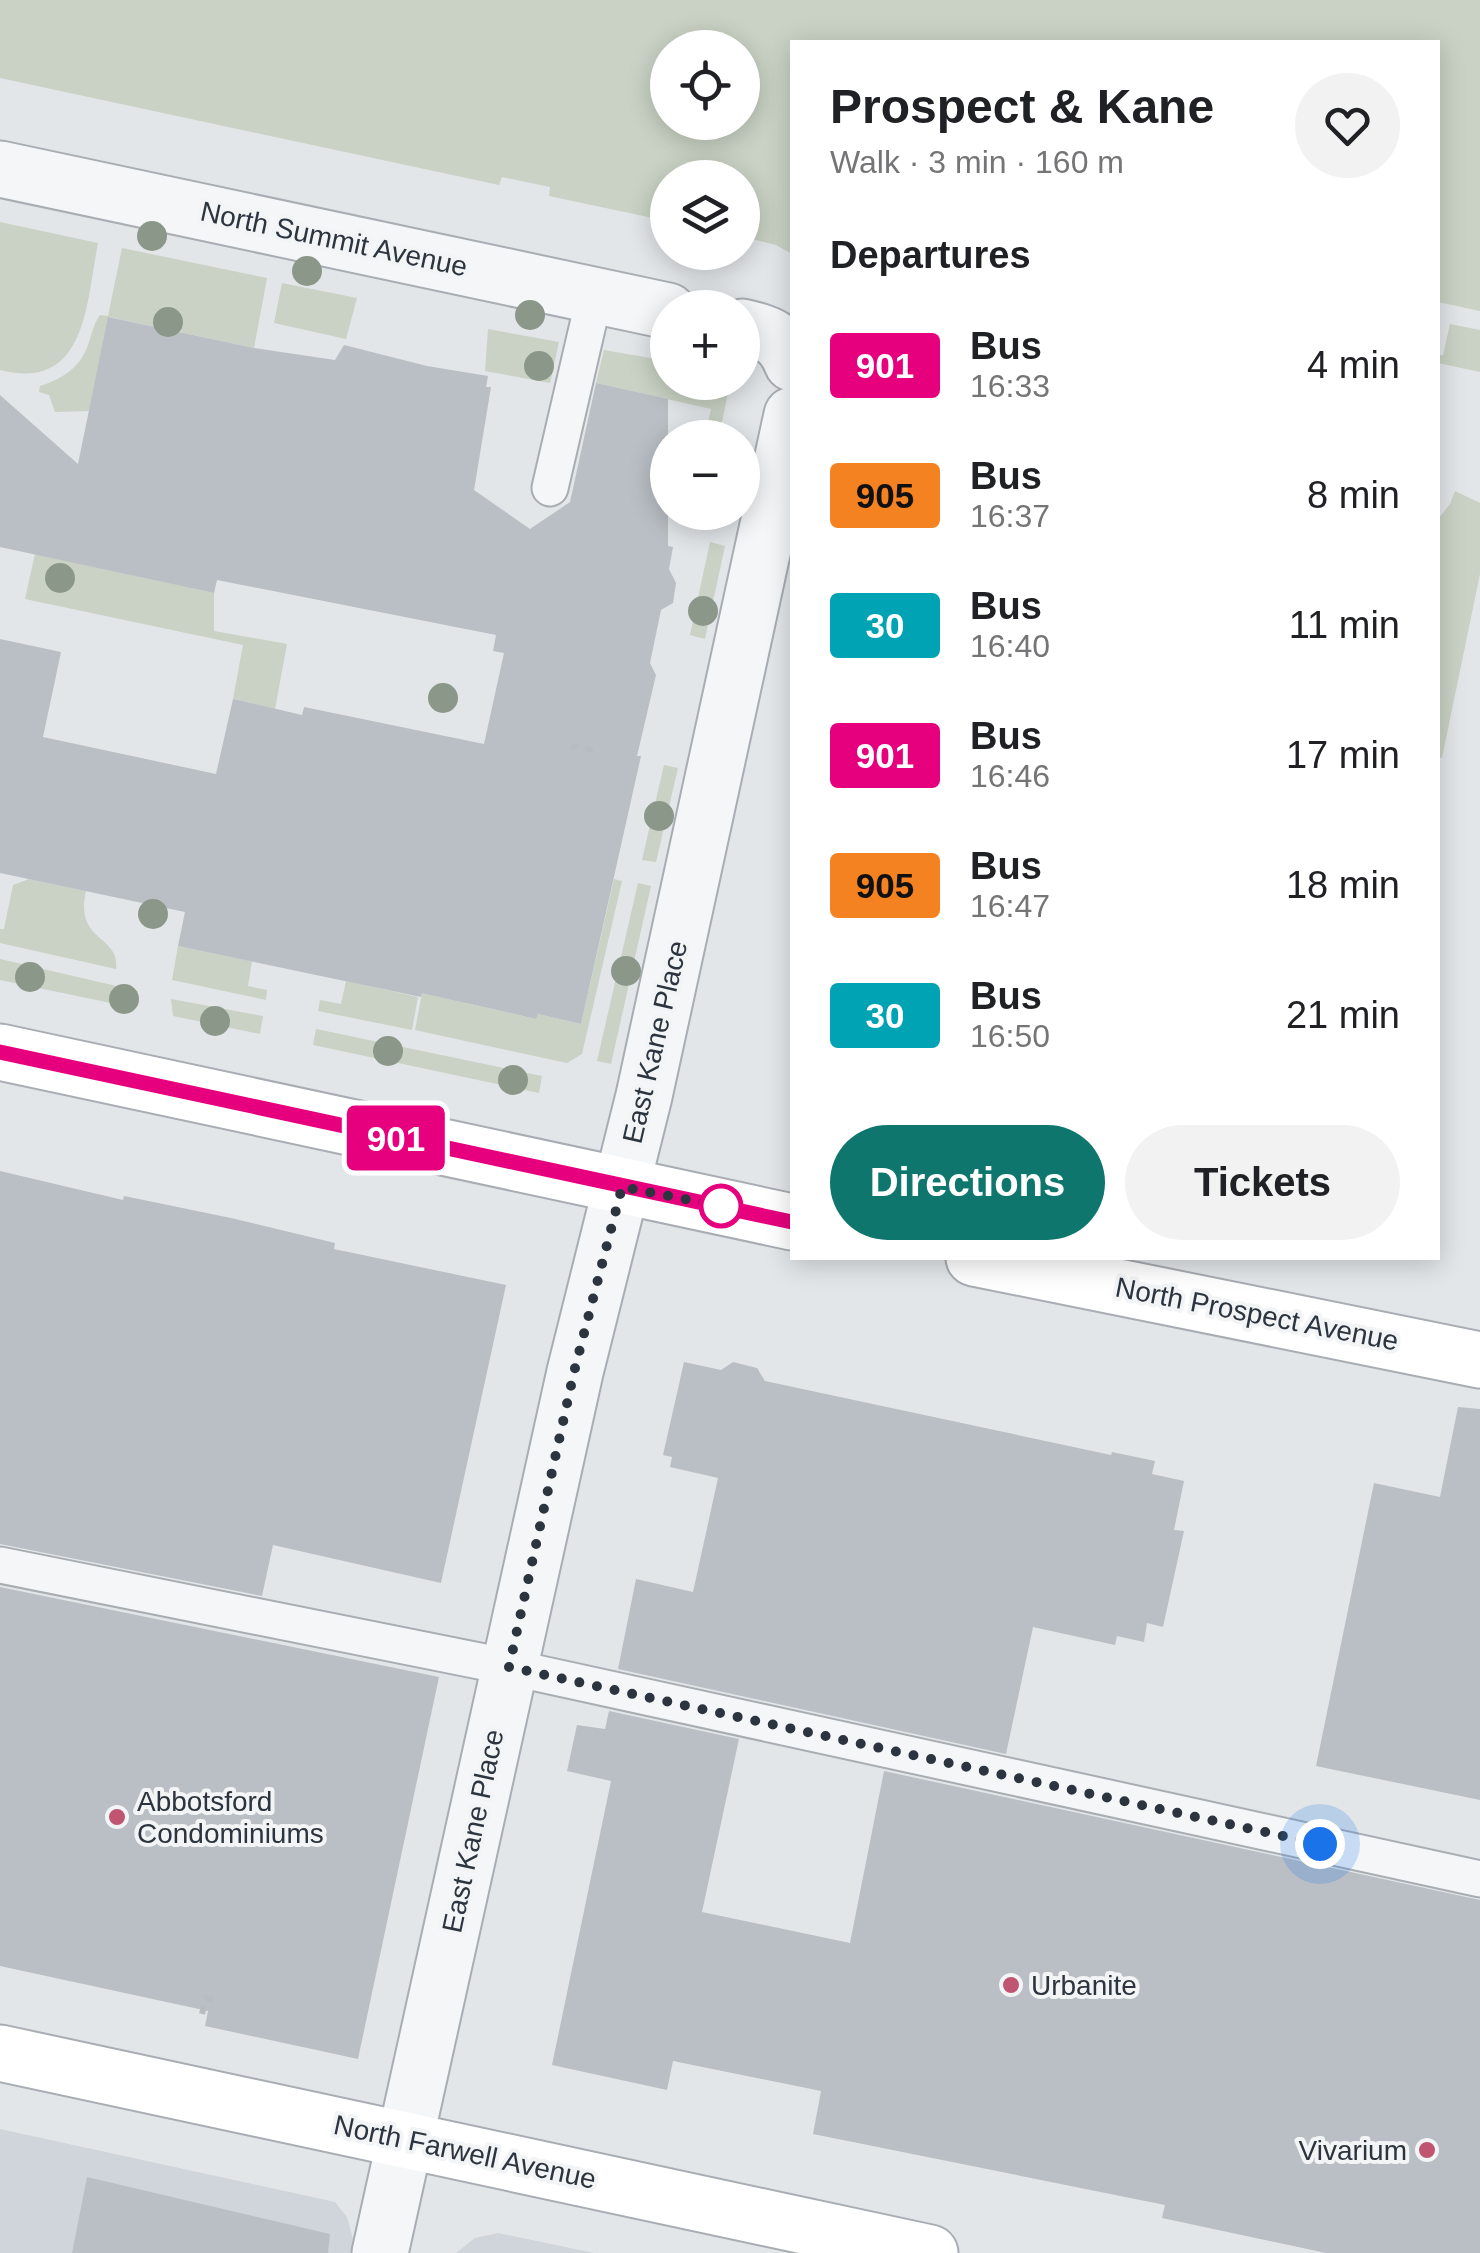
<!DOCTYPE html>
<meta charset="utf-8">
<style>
body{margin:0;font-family:Arial,sans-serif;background:#f2f2f2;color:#202124;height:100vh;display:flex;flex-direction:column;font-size:38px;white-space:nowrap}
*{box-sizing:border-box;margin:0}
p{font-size:32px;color:#757577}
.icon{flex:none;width:55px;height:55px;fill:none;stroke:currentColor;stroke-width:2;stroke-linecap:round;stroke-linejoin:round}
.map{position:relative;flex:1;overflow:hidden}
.drawer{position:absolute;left:790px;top:40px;width:650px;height:1220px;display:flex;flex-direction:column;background:#fff;border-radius:0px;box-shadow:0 5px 25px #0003}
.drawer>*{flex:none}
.badge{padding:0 20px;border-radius:8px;font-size:35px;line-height:65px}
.buttons{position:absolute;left:650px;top:30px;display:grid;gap:20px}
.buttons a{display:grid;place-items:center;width:110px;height:110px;border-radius:50%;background:#fff;box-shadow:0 5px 25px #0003;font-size:50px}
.you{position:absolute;width:50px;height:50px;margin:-25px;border:8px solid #fff;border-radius:50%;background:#1a73e8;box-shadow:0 0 0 15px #1a73e833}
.map>.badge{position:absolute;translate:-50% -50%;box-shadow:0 0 0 5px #fff}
h2{padding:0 40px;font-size:38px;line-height:90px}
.round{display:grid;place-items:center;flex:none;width:105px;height:105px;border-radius:52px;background:#f2f2f2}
.summary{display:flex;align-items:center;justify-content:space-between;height:170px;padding:0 40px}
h1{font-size:48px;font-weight:700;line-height:75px}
.button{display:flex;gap:20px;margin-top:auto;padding:20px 40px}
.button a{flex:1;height:115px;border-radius:60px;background:#0f766e;color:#fff;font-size:40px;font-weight:700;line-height:115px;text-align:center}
.button a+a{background:#f2f2f2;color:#202124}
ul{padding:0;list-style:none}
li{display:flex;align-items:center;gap:30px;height:130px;padding:0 40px}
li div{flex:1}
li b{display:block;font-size:38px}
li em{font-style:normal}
li .badge{min-width:110px;font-weight:700;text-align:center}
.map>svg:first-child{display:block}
</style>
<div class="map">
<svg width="1480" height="2253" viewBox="0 0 1480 2253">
<rect width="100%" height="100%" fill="#e2e6e9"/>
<path fill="#d0d5db" d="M 0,2129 L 335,2202 L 347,2217 L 357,2253 L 0,2253 Z
M 498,2233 L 594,2253 L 456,2253 L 475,2238 Z"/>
<path fill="#c9d2c4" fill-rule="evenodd" d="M 0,0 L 1480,0 L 1480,311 L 1438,302 L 1438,42 L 792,42 L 792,254 L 776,245 L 743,237 L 742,178 L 668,178 L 667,221 L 549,196 L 550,187 L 502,177 L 499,185 L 0,78 ZM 668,48 L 742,48 L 742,122 L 668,122 Z
M 0,222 L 98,243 C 86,303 87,392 0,370 Z
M 122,248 L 267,278 L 254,348 L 109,317 L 89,411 L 55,412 L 49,395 L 39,392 L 40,386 C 62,379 80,368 88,345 C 92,334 93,325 100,315 L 108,316 Z
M 282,283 L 357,298 L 346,339 L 274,323 Z
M 1450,324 L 1480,330 L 1480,372 L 1438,363 L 1438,355 L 1443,355 Z
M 488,329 L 559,342 L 550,383 L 485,371 Z
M 604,350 L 667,361 L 668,382 L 730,383 L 719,437 L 705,437 L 711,409 L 596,383 Z
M 1455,491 L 1480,503 L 1480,574 L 1442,758 L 1438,757 L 1440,643 L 1438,519 L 1450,504 Z
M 710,542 L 725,546 L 705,639 L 690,635 Z
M 35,554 L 214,593 L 214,631 L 287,644 L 275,709 L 233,699 L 243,645 L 25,599 Z
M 664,765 L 678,768 L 656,862 L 642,860 Z
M 29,879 L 86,891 C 74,943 120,934 116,969 L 0,943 L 0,929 L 4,929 L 13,885 Z
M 614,879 L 622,881 L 582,1054 L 567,1063 L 415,1030 L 423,988 L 470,1004 L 536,1019 L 538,1014 L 581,1024 Z
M 638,883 L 651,886 L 611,1064 L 597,1061 Z
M 178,946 L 252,961 L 248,986 L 267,990 L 266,1000 L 172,980 Z
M 0,959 L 138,991 L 130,1007 L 0,980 Z
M 346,981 L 418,997 L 412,1030 L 318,1011 L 320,1000 L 341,1004 Z
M 171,999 L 263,1016 L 260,1034 L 173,1016 Z
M 316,1029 L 542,1076 L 539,1093 L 313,1045 Z"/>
<path fill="#babfc5" d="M 108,317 L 254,348 L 335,360 L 344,345 L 427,366 L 488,376 L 486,387 L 491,387 L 474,490 L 530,529 L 570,502 L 596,383 L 668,399 L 668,546 L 673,547 L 669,569 L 676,583 L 673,603 L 661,610 L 650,663 L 656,675 L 637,756 L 641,756 L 581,1024 L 538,1014 L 536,1019 L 422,993 L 421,997 L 178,946 L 185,912 L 0,873 L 0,639 L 61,652 L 43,737 L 216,774 L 233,699 L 302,715 L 304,707 L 484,744 L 504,653 L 493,651 L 496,635 L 217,580 L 214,593 L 0,547 L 0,395 L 78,464 Z
M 0,1171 L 123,1200 L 124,1196 L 231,1218 L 335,1243 L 334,1249 L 506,1285 L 441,1583 L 273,1545 L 262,1596 L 0,1544 Z
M 684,1362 L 721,1370 L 733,1362 L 757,1368 L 765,1381 L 1111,1455 L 1112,1452 L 1155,1461 L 1152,1474 L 1184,1481 L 1174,1530 L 1184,1531 L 1163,1627 L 1147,1623 L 1144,1642 L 1117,1636 L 1115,1645 L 1033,1627 L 1006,1754 L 618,1669 L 636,1579 L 693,1592 L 718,1478 L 670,1467 L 672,1457 L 663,1455 Z
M 1458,1407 L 1480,1409 L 1480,1800 L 1316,1766 L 1374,1483 L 1440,1497 Z
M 0,1587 L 439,1677 L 358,2059 L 205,2026 L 208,2011 L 0,1966 Z
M 609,1711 L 739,1739 L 702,1912 L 850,1943 L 884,1771 L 1480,1900 L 1480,2253 L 1326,2253 L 1162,2218 L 1165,2205 L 813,2134 L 821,2091 L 673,2061 L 667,2090 L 552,2065 L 611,1781 L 567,1771 L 577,1725 L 605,1729 Z
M 87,2177 L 330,2234 L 328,2253 L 72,2253 Z"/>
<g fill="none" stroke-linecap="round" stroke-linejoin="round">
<g stroke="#a8adb3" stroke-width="39">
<path id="lane" d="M 550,488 L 595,294
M 0,1565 L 509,1667 L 1480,1879"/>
</g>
<g stroke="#a8adb3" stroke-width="59">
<path id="street" d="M 0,169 L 668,311
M 742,327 C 768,333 782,337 792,363
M 380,2253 L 575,1372 L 644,1096 L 792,415"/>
</g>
<g stroke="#a8adb3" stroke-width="59">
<path id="secondary" d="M 0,1052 L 792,1222
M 974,1258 L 1480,1360
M 0,2053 L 930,2253"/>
</g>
<path stroke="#b8bcc0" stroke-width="6" stroke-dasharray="8 8" stroke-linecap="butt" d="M 573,750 L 574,746 L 599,751
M 202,2014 L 206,1998 L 216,2001"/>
<use href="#lane" stroke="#f4f6f8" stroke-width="35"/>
<use href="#street" stroke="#f4f6f8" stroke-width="55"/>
<use href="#secondary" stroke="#fff" stroke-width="55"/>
</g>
<g fill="#8b9889">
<circle cx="152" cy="236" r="15"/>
<circle cx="307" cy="271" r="15"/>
<circle cx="530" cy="315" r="15"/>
<circle cx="168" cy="322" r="15"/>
<circle cx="539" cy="366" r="15"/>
<circle cx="60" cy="578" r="15"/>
<circle cx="703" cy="611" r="15"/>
<circle cx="443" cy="698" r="15"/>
<circle cx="659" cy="816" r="15"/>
<circle cx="153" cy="914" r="15"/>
<circle cx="626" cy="971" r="15"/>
<circle cx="30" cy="977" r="15"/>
<circle cx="124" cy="999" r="15"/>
<circle cx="215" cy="1021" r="15"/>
<circle cx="388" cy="1051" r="15"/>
<circle cx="513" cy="1080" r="15"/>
</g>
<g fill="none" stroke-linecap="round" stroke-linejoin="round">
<g stroke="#fff" stroke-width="22">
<path id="line" d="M 0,1052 L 792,1222"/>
</g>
<use href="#line" stroke="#e6007e" stroke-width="15"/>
<path stroke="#2c353f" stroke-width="10" stroke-dasharray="0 18" d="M 721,1206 L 622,1187 L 574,1372 L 509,1667 L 1320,1844"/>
</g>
<circle fill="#fff" stroke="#e6007e" stroke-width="5" cx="721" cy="1206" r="20"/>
<g fill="#c05572" stroke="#f2f4f6" stroke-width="4">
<circle cx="117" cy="1817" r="10"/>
<circle cx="1011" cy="1985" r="10"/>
<circle cx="1427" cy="2150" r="10"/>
</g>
<g text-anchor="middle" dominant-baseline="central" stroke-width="8" stroke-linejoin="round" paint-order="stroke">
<g font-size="28" fill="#2c353f" stroke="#f2f4f6">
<text transform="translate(334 239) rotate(12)">North Summit Avenue</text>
<text transform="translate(655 1042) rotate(-77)">East Kane Place</text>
<text transform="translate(1257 1314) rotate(11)">North Prospect Avenue</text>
<text transform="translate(473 1831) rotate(-78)">East Kane Place</text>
<text transform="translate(465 2152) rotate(12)">North Farwell Avenue</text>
</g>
<g font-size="28" fill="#2c353f" stroke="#f2f4f6" text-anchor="start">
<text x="137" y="1801">Abbotsford<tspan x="137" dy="32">Condominiums</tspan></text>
<text x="1031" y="1985">Urbanite</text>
<text x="1407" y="2150" text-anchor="end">Vivarium</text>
</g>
</g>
</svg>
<div class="buttons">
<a><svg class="icon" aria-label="locate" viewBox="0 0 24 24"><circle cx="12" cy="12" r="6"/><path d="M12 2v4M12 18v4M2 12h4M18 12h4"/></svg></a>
<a><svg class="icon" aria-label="layers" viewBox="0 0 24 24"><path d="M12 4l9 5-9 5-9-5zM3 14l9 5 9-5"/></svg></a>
<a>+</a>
<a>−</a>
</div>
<div class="you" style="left:1320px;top:1844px"></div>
<b class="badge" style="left:396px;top:1138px;background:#e6007e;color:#fff">901</b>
<section class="drawer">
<div class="summary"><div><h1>Prospect &amp; Kane</h1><p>Walk · 3 min · 160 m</p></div><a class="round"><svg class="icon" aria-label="heart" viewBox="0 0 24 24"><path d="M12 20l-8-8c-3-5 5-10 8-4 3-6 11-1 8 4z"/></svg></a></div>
<h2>Departures</h2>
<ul>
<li><span class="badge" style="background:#e6007e;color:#fff">901</span><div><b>Bus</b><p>16:33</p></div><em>4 min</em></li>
<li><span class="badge" style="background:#f58220;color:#111">905</span><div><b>Bus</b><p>16:37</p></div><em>8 min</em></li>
<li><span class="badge" style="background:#00a3b4;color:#fff">30</span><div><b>Bus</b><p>16:40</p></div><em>11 min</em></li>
<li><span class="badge" style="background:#e6007e;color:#fff">901</span><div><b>Bus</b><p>16:46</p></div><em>17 min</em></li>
<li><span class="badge" style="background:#f58220;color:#111">905</span><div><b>Bus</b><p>16:47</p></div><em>18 min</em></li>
<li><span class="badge" style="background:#00a3b4;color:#fff">30</span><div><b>Bus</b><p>16:50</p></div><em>21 min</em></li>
</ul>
<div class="button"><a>Directions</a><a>Tickets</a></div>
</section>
</div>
